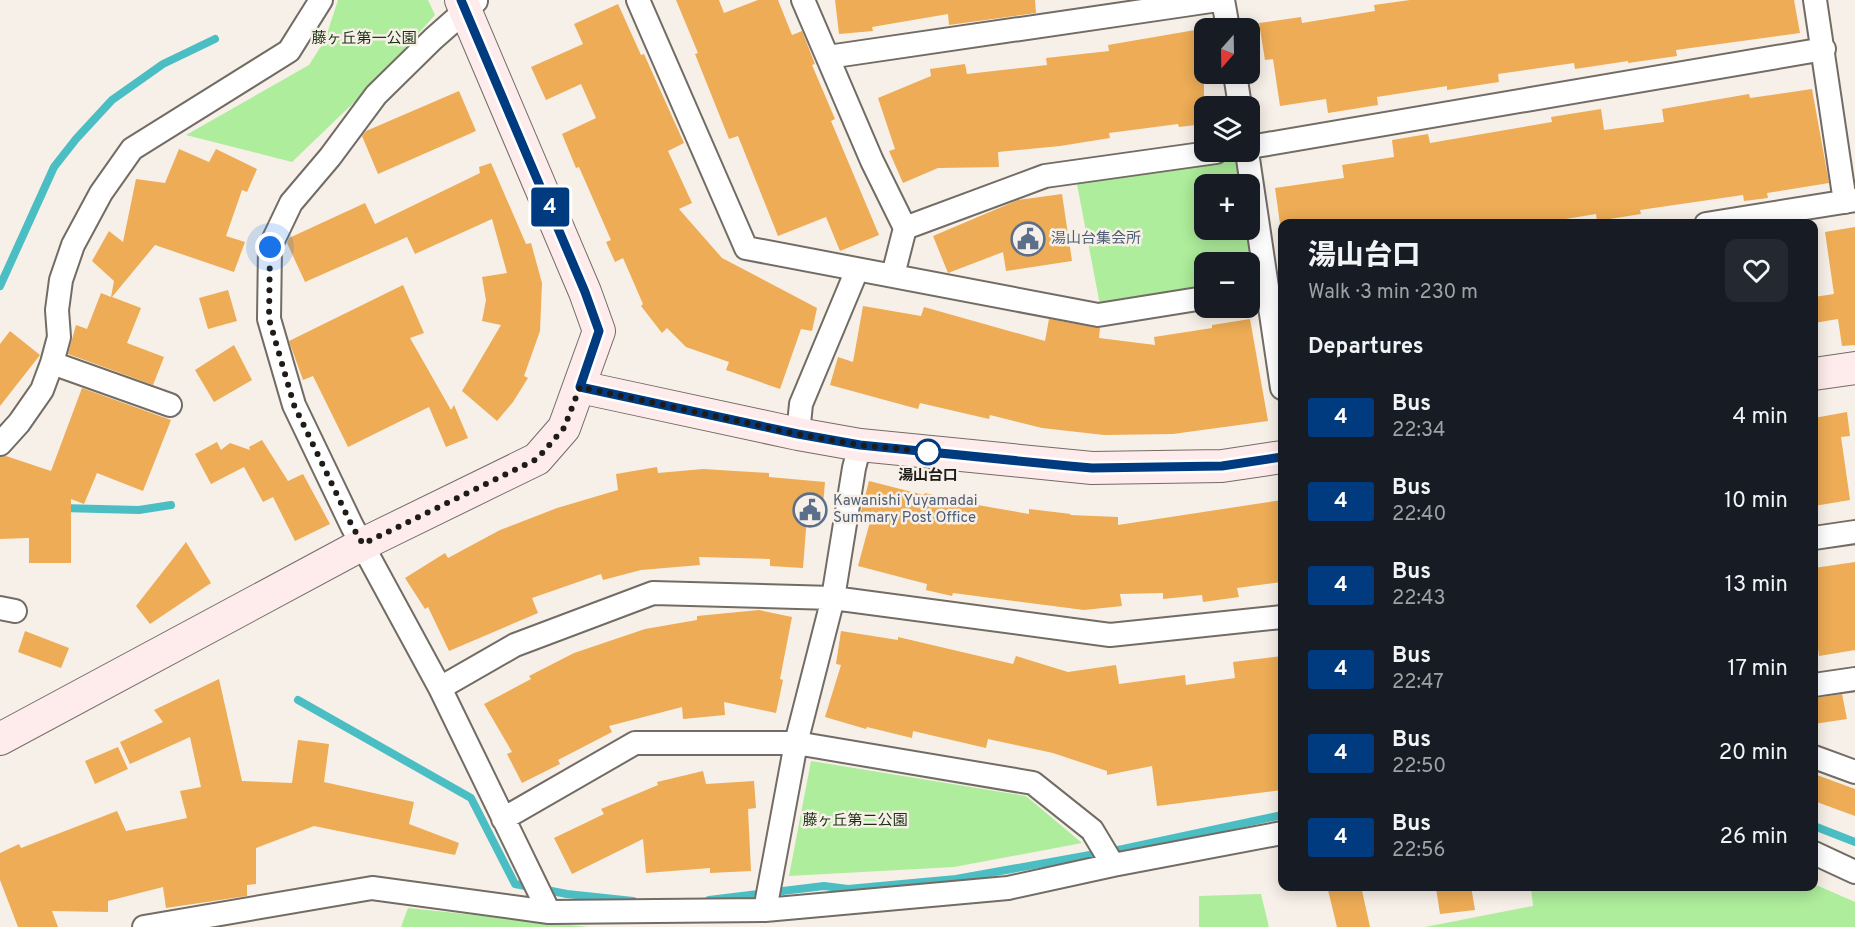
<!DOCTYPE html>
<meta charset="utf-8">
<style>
body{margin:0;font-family:Overpass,"Noto Sans JP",sans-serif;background:#242831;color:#f1f3f6;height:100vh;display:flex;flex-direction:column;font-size:22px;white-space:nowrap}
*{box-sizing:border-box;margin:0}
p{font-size:20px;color:#9ea1a6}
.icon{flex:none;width:33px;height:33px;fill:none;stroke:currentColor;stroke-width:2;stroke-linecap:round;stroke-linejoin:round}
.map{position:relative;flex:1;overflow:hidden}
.panel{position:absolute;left:1278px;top:219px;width:540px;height:672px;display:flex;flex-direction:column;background:#171b24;border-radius:12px;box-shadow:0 3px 15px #0003}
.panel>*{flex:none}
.badge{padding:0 12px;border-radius:4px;font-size:21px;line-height:39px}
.needle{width:39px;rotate:200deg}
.controls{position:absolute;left:1194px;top:18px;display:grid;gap:12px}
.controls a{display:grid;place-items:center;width:66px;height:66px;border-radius:12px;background:#171b24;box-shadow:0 3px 15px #0003;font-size:30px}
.you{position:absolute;width:30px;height:30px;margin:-15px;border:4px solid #fff;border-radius:50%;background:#1a73e8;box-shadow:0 0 0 9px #1a73e833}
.map>.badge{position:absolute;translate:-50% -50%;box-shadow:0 0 0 3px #fff}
h2{padding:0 30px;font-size:22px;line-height:54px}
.round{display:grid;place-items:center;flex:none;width:63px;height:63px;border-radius:12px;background:#242831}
.overview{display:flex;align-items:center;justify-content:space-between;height:102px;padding:0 30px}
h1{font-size:28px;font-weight:800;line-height:45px}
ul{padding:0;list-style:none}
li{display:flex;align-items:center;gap:18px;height:84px;padding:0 30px}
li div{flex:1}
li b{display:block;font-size:22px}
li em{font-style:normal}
li .badge{min-width:66px;font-weight:700;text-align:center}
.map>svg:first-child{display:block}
</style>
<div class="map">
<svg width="1855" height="927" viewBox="0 0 1855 927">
<rect width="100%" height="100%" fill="#f7f0e8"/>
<path fill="#aded9b" d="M 338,0 L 428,0 L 435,15 L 369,88 L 292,162 L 186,135 L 309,65 L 325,40 Z
M 1235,159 L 1240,184 L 1204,184 L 1204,230 L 1247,230 L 1255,279 L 1250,280 L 1250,262 L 1204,262 L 1204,287 L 1100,305 L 1076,179 Z
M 811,761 L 1026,796 L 1082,843 L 954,867 L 789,876 Z
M 1814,884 L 1855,902 L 1855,927 L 1425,927 L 1533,906 L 1531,887 L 1814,886 Z
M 1261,894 L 1269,927 L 1199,927 L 1199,896 Z
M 408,908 L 589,927 L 401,927 Z"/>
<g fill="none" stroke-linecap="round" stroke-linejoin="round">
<path stroke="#4bbec4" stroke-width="8" d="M 0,286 L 54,167 L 76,139 L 112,100 L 163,64 L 215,39
M 61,508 L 139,510 L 171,505
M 298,700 L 471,798 L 515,884 L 567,894 L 633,901
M 1814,826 L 1855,842
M 709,900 L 824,886 L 848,889 L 956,879 L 1123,849 L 1282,815"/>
</g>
<path fill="#edac55" d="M 676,0 L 719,0 L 724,13 L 758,0 L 778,0 L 792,35 L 802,31 L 815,64 L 812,65 L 835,119 L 831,121 L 879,235 L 840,251 L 826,217 L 778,236 L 738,136 L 729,139 L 695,54 L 698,53 Z
M 835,0 L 1035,0 L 1036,13 L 949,25 L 948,14 L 872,27 L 873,31 L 839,34 Z
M 1410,0 L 1794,0 L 1800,33 L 1676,50 L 1677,56 L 1628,63 L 1628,61 L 1575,69 L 1574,63 L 1498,74 L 1499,82 L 1447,90 L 1447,86 L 1377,97 L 1378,105 L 1328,113 L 1326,99 L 1280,106 L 1273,59 L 1265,60 L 1259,23 L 1301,17 L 1302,23 L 1375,11 L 1374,5 Z
M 618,4 L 641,55 L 644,54 L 684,143 L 668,151 L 692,203 L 679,209 L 722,258 L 817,308 L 812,331 L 801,329 L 780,389 L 726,370 L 729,362 L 686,347 L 667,328 L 662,333 L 641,306 L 643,304 L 623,258 L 615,262 L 606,242 L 611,240 L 579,167 L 576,168 L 562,134 L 596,118 L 581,84 L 546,100 L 531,67 L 583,44 L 574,24 Z
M 1201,29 L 1204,53 L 1204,124 L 1179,127 L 1178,124 L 1109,133 L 1110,138 L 1060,146 L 998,152 L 999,167 L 938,168 L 903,183 L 889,151 L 895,149 L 878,98 L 931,76 L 930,69 L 965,64 L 967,74 L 1047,65 L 1046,58 L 1109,51 L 1108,45 Z
M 1812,89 L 1829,183 L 1767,193 L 1768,198 L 1744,201 L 1743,195 L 1640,210 L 1641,214 L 1597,221 L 1596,214 L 1535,224 L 1280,224 L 1275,188 L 1344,178 L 1342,165 L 1394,157 L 1392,140 L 1428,134 L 1430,143 L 1552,122 L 1551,117 L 1601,109 L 1604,130 L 1664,122 L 1662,109 L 1749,94 L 1750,98 Z
M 459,91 L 476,131 L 378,174 L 362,136 L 366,131 Z
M 179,149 L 209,162 L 216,149 L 257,169 L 247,192 L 242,190 L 226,236 L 245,242 L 234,272 L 155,245 L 112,297 L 141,308 L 127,343 L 164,357 L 153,385 L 68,354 L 76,325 L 87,329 L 101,293 L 111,297 L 114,281 L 92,261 L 109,231 L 123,242 L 136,179 L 165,183 Z
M 491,163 L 526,244 L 531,243 L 542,283 L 540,331 L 524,376 L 528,378 L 513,402 L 497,421 L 462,391 L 501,325 L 482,321 L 486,300 L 482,277 L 507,273 L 492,219 L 415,254 L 407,237 L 305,282 L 287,243 L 289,238 L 365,203 L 375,224 L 480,173 L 479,167 Z
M 1062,194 L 1072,261 L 1006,271 L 1003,252 L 948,273 L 933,236 L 1018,200 Z
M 1855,227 L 1855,345 L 1842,346 L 1838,319 L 1814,323 L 1814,297 L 1834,294 L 1825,232 Z
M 403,285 L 424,333 L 410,338 L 451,410 L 454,405 L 468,438 L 446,447 L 429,407 L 348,447 L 313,376 L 303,380 L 289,341 Z
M 228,290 L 237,321 L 208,329 L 199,298 Z
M 863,306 L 921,316 L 924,307 L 1045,341 L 1049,319 L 1100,328 L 1099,338 L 1155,345 L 1154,337 L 1212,328 L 1212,325 L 1250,319 L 1268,421 L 1173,434 L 1104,435 L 1042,428 L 990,415 L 989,419 L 920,403 L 918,409 L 830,385 L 838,357 L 853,362 Z
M 10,331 L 40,355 L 0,406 L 0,344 Z
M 234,345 L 252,380 L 214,402 L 195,370 Z
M 82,388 L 171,420 L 143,491 L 97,473 L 84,504 L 71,499 L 71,563 L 29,563 L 29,538 L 0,539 L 0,457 L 6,456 L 51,471 Z
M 1847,412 L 1850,436 L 1841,437 L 1850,500 L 1814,506 L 1814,418 Z
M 262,440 L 288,481 L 303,474 L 330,524 L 295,541 L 273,497 L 263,502 L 244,467 L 211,484 L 195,454 L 217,442 L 221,450 L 230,443 L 250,450 L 249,447 Z
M 657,467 L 658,473 L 703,469 L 769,473 L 769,477 L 825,482 L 822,517 L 807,516 L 803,568 L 770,566 L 770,559 L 699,557 L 700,565 L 641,570 L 603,580 L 601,574 L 532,598 L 538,613 L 449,651 L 428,607 L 425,609 L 405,578 L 445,553 L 448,558 L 500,530 L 557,508 L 618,490 L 616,474 Z
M 869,481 L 924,495 L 925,493 L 972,504 L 1029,514 L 1029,509 L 1071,514 L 1070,515 L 1118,517 L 1118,525 L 1282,500 L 1282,582 L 1237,588 L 1239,597 L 1203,602 L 1202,595 L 1163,599 L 1163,593 L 1120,594 L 1122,606 L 1084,610 L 953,593 L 952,596 L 926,590 L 927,584 L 858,566 L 871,518 L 860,515 Z
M 186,542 L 211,583 L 150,624 L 136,606 Z
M 1855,562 L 1855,650 L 1819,656 L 1814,620 L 1814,568 Z
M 759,610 L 792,617 L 780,679 L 783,680 L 776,713 L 724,702 L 725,715 L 683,719 L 682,707 L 609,726 L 612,732 L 558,760 L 560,764 L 522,783 L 507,754 L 512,752 L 484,704 L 531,679 L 529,676 L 574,653 L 645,629 L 697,620 L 697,616 Z
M 25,631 L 69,648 L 61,668 L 18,652 Z
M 841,631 L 898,640 L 898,637 L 1013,664 L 1016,656 L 1068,672 L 1116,665 L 1119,684 L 1185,675 L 1186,685 L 1235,678 L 1233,662 L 1282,656 L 1282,790 L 1157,806 L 1152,766 L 1107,775 L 1107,771 L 1053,753 L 988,739 L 986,748 L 913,731 L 912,738 L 867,727 L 866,729 L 825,717 L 841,665 L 836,664 Z
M 219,679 L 242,781 L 292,783 L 298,740 L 329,744 L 324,782 L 414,802 L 409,824 L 459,843 L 455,855 L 314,826 L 256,848 L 256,884 L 247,885 L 247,896 L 166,908 L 163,887 L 108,901 L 108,912 L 52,911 L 58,927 L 18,927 L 0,880 L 0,853 L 19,844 L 21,848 L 117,811 L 126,831 L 187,818 L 180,791 L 201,787 L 190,737 L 130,764 L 120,742 L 163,722 L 154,710 Z
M 1842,694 L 1847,719 L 1814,724 L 1814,698 Z
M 118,747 L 128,769 L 95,784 L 85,761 Z
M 703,771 L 706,784 L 754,781 L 756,808 L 748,809 L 751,871 L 710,873 L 710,868 L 646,873 L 643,839 L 572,874 L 554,838 L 604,814 L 601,809 L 658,785 L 657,782 Z
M 1814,774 L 1855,789 L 1855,816 L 1814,801 Z
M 1327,886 L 1361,886 L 1370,927 L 1337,927 Z
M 1471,886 L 1475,910 L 1440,914 L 1436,888 Z"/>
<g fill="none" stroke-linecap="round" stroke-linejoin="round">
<g stroke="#726c65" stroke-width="26">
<path id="street" d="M 638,0 L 746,248 L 1098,315 L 1204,298
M 803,0 L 872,161 L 905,228
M 1223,0 L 1228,28
M 1815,0 L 1845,202
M 476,1 L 433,39 L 376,95 L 330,157 L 291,203 L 270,247 L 269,319 L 294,405 L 352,526 L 440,688 L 549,912
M 828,57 L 1218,0
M 1235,74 L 1240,106
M 1250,147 L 1824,49
M 1247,152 L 1282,388
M 1706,224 L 1855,200
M 893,275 L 905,228 L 1045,176 L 1216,152
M 52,363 L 170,405
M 798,434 L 801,404 L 857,270
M 0,444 L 19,423 L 42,390 L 52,363 L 59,337 L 57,310 L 61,280 L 73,245 L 101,193 L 132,149 L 289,51 L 321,0
M 1814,538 L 1855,532
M 0,608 L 15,611
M 1814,685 L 1855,679
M 440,688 L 515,645 L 653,593 L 833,598 L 1110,635 L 1282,617
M 1814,757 L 1855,772
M 503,819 L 635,743 L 796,743 L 1033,783 L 1092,830 L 1113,865
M 1814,853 L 1855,872
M 765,910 L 796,743 L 833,598 L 854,468 L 860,445
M 144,927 L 372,888 L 549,912 L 765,910 L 1008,888 L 1113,865 L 1282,833"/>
</g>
<g stroke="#726c65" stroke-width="34">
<path id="secondary" d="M 1814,374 L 1855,368
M 580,387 L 798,434 L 860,445 L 1092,468 L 1222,466 L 1282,457
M 0,739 L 363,544 L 537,459 L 564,428 L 599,331 L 585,292 L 461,0"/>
</g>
<use href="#street" stroke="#fff" stroke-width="22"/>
<use href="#secondary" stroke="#feecec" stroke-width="32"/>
</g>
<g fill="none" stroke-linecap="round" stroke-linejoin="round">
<g stroke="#fff" stroke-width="14">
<path id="line" d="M 461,0 L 585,292 L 599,331 L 580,387 L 798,434 L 860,445 L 1069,466 L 1092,468 L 1222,466 L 1282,457"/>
</g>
<use href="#line" stroke="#003b80" stroke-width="9"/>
<path stroke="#1e1b18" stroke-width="6" stroke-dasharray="0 10.8" d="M 270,247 L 269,319 L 294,405 L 352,526 L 363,544 L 537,459 L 564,428 L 580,387 L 798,434 L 860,445 L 930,452 L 928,452"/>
</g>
<defs>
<g id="civic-ring" transform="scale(1.725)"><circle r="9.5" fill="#f7f0e8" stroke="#5c6f8a" stroke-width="1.5"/><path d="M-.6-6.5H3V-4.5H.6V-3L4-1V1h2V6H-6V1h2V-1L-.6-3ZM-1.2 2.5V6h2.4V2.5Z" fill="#5c6f8a"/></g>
</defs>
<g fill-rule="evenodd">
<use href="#civic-ring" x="1028" y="239"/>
<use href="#civic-ring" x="810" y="510"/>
</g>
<circle fill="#fff" stroke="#003b80" stroke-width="3" cx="928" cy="452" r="12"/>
<g text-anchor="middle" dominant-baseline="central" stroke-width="5" stroke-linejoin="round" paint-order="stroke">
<g font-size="15" fill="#183110" stroke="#f7f0e8">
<text x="364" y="39">藤ヶ丘第一公園</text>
<text x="855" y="821">藤ヶ丘第二公園</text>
</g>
<g font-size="15" fill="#4e5e75" stroke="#f7f0e8" text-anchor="start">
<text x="1051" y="239">湯山台集会所</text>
<text x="833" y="501">Kawanishi Yuyamadai<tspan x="833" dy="17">Summary Post Office</tspan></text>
</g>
<g font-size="15" font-weight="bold" fill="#1e1b18" stroke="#f7f0e8">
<text x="928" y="476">湯山台口</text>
</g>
</g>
</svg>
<div class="controls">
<a><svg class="needle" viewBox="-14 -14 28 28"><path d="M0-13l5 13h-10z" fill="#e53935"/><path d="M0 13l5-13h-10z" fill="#9ea1a6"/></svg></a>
<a><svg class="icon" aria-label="layers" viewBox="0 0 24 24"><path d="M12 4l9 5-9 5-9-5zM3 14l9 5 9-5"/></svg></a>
<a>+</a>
<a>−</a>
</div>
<div class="you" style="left:270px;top:247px"></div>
<b class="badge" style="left:550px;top:207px;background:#003b80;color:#fff">4</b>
<section class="panel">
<div class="overview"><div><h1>湯山台口</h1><p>Walk · 3 min · 230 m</p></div><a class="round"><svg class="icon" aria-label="heart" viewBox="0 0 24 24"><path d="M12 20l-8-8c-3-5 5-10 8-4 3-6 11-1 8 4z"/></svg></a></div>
<h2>Departures</h2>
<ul>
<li><span class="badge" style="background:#003b80;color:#fff">4</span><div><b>Bus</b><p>22:34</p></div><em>4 min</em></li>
<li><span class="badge" style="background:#003b80;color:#fff">4</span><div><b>Bus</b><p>22:40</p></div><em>10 min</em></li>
<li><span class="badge" style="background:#003b80;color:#fff">4</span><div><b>Bus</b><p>22:43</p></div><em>13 min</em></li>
<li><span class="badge" style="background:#003b80;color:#fff">4</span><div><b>Bus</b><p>22:47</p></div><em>17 min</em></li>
<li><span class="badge" style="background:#003b80;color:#fff">4</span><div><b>Bus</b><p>22:50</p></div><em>20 min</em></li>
<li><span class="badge" style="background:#003b80;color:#fff">4</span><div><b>Bus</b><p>22:56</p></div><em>26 min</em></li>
</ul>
</section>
</div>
